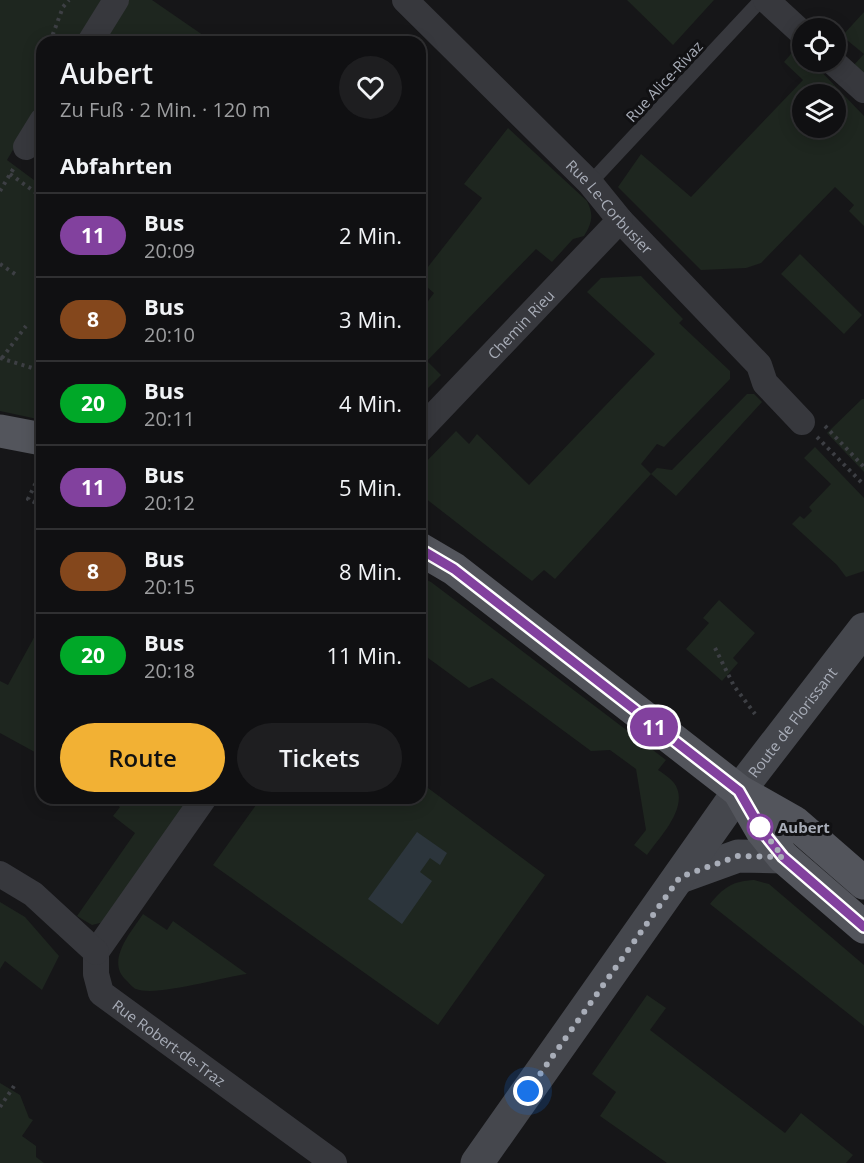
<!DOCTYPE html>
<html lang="de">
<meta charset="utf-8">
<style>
body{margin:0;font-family:"Open Sans",sans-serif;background:#1e1e20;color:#f1f3f6;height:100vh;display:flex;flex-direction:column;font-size:22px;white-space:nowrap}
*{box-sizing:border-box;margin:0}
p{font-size:20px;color:#9c9d9f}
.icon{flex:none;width:33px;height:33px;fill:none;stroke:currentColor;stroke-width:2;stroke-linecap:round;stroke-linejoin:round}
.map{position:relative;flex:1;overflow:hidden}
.panel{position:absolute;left:36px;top:36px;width:390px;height:768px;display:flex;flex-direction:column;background:#101012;border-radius:18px;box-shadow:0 3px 15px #0003,0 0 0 2px #303032}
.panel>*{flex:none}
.badge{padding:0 12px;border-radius:20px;font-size:21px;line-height:39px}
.tools{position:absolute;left:792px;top:18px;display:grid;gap:12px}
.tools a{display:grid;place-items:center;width:54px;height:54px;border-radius:50%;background:#101012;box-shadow:0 3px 15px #0003,0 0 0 2px #303032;font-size:30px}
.you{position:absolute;width:30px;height:30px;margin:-15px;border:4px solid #fff;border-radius:50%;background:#1a73e8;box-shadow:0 0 0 9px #1a73e833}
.map>.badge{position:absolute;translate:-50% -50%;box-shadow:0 0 0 3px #fff}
h2{padding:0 24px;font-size:22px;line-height:54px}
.round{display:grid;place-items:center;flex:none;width:63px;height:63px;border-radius:32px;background:#1e1e20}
.headline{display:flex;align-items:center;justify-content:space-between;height:102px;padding:0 24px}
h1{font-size:28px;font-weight:600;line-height:45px}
.action{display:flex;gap:12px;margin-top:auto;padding:12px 24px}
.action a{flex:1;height:69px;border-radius:36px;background:#f2b134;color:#111;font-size:24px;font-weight:600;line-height:69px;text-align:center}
.action a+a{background:#1e1e20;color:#f1f3f6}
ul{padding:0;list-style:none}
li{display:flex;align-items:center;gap:18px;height:84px;padding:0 24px;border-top:2px solid #303032}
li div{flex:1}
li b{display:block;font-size:22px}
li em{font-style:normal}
li .badge{min-width:66px;font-weight:700;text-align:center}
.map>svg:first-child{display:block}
</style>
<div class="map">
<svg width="864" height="1163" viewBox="0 0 864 1163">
<rect width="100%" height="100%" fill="#161618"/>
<path fill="#1e261f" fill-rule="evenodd" d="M 0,0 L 101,0 L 76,42 L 42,42 L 42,100 L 7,160 L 42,186 L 42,420 L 0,411 Z
M 126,0 L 152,0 L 213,42 L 102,42 Z
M 627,0 L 714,0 L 673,45 Z
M 864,12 L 864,79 L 852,67 L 864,54 L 842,36 Z
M 797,47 L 802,52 L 802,62 L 812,62 L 864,116 L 864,226 L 849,211 L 854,205 L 835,187 L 761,263 L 746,268 L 701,270 L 618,187 L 641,154 L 691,197 L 803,80 L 784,62 ZM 802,94 L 836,94 L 836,128 L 802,128 Z
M 508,128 L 587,201 C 594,215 592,223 584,236 L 573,239 L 552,262 L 536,249 L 427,361 L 441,375 L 420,396 L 420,312 L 434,293 L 420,281 L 420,277 L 482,198 L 464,184 Z
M 800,254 L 862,315 L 844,334 L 781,274 Z
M 641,276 L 683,319 L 679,323 L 730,371 L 730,379 L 664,447 L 657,444 L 641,464 L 651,474 L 657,468 L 672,470 L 747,394 L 754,394 L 762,402 L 676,496 L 651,474 L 555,579 L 544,570 L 532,581 L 425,498 L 420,487 L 421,467 L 456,431 L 469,444 L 477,434 L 529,485 L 655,354 L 587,292 L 601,278 Z
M 862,399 L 864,399 L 864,472 L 827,433 Z
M 815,447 L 864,498 L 864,571 L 846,577 L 837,565 L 792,524 L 800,516 L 804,519 L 812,511 L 809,507 L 831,484 L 804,458 Z
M 420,577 L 431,582 L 666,760 L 658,770 C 664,774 673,780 676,786 C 688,809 659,838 647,855 L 634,845 L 646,830 L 636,769 L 610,750 L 591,751 L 492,678 L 469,688 L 420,652 Z
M 719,600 L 755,633 L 733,658 L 738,663 L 722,681 L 686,649 L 709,623 L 703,618 Z
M 42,623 L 42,756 L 0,733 L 0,681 L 8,685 Z
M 420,782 L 545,875 L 438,1025 L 213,865 L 261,798 L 420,798 Z
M 107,798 L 190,798 L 104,922 L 92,925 L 77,916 L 135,833 L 113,816 L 120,807 Z
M 754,880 L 769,884 L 864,965 L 864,1026 L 710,904 C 723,888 732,881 754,880 Z
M 0,902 L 25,917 L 59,956 L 42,990 L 5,961 L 0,969 Z
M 143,914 L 167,930 L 173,921 L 247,974 C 222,977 156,997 136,989 C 133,988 129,983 126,980 C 105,961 132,931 143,914 Z
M 647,995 L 666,1008 L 650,1030 L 785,1133 L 801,1113 L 853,1155 L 846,1163 L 667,1163 L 600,1116 L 616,1092 L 592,1074 Z
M 0,1083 L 20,1095 L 29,1118 L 33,1120 L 22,1136 L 36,1146 L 36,1157 L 44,1163 L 0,1163 Z"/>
<path fill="#2c353c" d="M 417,832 L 447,853 L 440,865 L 430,858 L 420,872 L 432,881 L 402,924 L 368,899 Z"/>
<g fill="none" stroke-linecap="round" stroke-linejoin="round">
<path stroke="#3d3f44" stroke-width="4" stroke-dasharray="3 4.5" stroke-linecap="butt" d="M 50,42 L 63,7 L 69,0
M 36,98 L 42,71
M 10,174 L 42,197
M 0,191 L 15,166
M 0,264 L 18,276
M 0,358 L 42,371
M 2,358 L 26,326
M 825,426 L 864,467
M 817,437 L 864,485
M 42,470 L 28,499 L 42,506
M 715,648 L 734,686 L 755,714
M 0,1107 L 14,1086"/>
<path stroke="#37383d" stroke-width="14" d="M 590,183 L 761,0"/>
<g stroke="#37383d" stroke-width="26">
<path id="s1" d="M 405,0 L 590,183 L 620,220 L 759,365 L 765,383 L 802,422"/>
<path d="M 766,0 L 802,33"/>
<path d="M 90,42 L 116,0"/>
<path d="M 833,62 L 864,90"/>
<path d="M 26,147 L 42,121"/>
<path id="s2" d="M 420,430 L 620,220"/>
<path id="s3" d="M 204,798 L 96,952 L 96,974 L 101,993 L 334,1163"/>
<path d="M 0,874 L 33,894 L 96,952"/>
</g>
<g stroke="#45474d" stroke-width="33">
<path d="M 680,877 L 738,856 L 783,857"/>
<path id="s4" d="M 477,1163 L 739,791 L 864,629"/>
</g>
<path stroke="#53555c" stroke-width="33" d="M 0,431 L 42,439
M 420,549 L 454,569 L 739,791 L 794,822 L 864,883
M 739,791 L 762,831 L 783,857 L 864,927"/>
</g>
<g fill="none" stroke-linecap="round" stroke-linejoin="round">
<g stroke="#fff" stroke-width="14">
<path id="line" d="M 420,549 L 454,569 L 739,791 L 762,831 L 783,857 L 864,927"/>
</g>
<use href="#line" stroke="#82419e" stroke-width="9"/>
<path stroke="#a8adb8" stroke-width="6" stroke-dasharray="0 10.8" d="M 528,1091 L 680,877 L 738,856 L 783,857 L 760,827"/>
</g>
<circle fill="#fff" stroke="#82419e" stroke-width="3" cx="760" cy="827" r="12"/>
<g text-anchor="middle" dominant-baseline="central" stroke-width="6" stroke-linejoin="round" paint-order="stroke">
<g font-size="15" fill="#a8adb8" stroke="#111113">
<text transform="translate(664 81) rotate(-47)">Rue Alice-Rivaz</text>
<text stroke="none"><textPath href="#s1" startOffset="291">Rue Le-Corbusier</textPath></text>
<text stroke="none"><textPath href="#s2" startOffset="146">Chemin Rieu</textPath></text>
<text stroke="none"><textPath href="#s4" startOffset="542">Route de Florissant</textPath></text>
<text stroke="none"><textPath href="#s3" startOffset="314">Rue Robert-de-Traz</textPath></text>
</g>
<g font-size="15" font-weight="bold" fill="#a8adb8" stroke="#111113" text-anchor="start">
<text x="778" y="827">Aubert</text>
</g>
</g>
</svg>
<div class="tools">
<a><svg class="icon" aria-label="locate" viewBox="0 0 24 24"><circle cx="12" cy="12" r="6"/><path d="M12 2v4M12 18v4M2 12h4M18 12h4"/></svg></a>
<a><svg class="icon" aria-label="layers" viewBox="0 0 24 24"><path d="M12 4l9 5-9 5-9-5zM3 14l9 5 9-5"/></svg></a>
</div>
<div class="you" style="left:528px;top:1091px"></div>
<b class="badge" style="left:654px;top:727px;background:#82419e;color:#fff">11</b>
<section class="panel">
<div class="headline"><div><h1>Aubert</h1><p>Zu Fuß · 2 Min. · 120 m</p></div><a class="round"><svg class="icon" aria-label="heart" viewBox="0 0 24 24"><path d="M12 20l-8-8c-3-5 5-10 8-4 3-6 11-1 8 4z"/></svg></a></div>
<h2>Abfahrten</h2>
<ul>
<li><span class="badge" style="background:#82419e;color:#fff">11</span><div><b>Bus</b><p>20:09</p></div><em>2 Min.</em></li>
<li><span class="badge" style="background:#84471c;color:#fff">8</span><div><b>Bus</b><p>20:10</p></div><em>3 Min.</em></li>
<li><span class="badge" style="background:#00a828;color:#fff">20</span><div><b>Bus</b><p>20:11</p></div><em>4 Min.</em></li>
<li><span class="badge" style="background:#82419e;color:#fff">11</span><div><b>Bus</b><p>20:12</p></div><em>5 Min.</em></li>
<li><span class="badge" style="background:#84471c;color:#fff">8</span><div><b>Bus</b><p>20:15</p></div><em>8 Min.</em></li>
<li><span class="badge" style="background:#00a828;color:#fff">20</span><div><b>Bus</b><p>20:18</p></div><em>11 Min.</em></li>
</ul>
<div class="action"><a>Route</a><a>Tickets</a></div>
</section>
</div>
